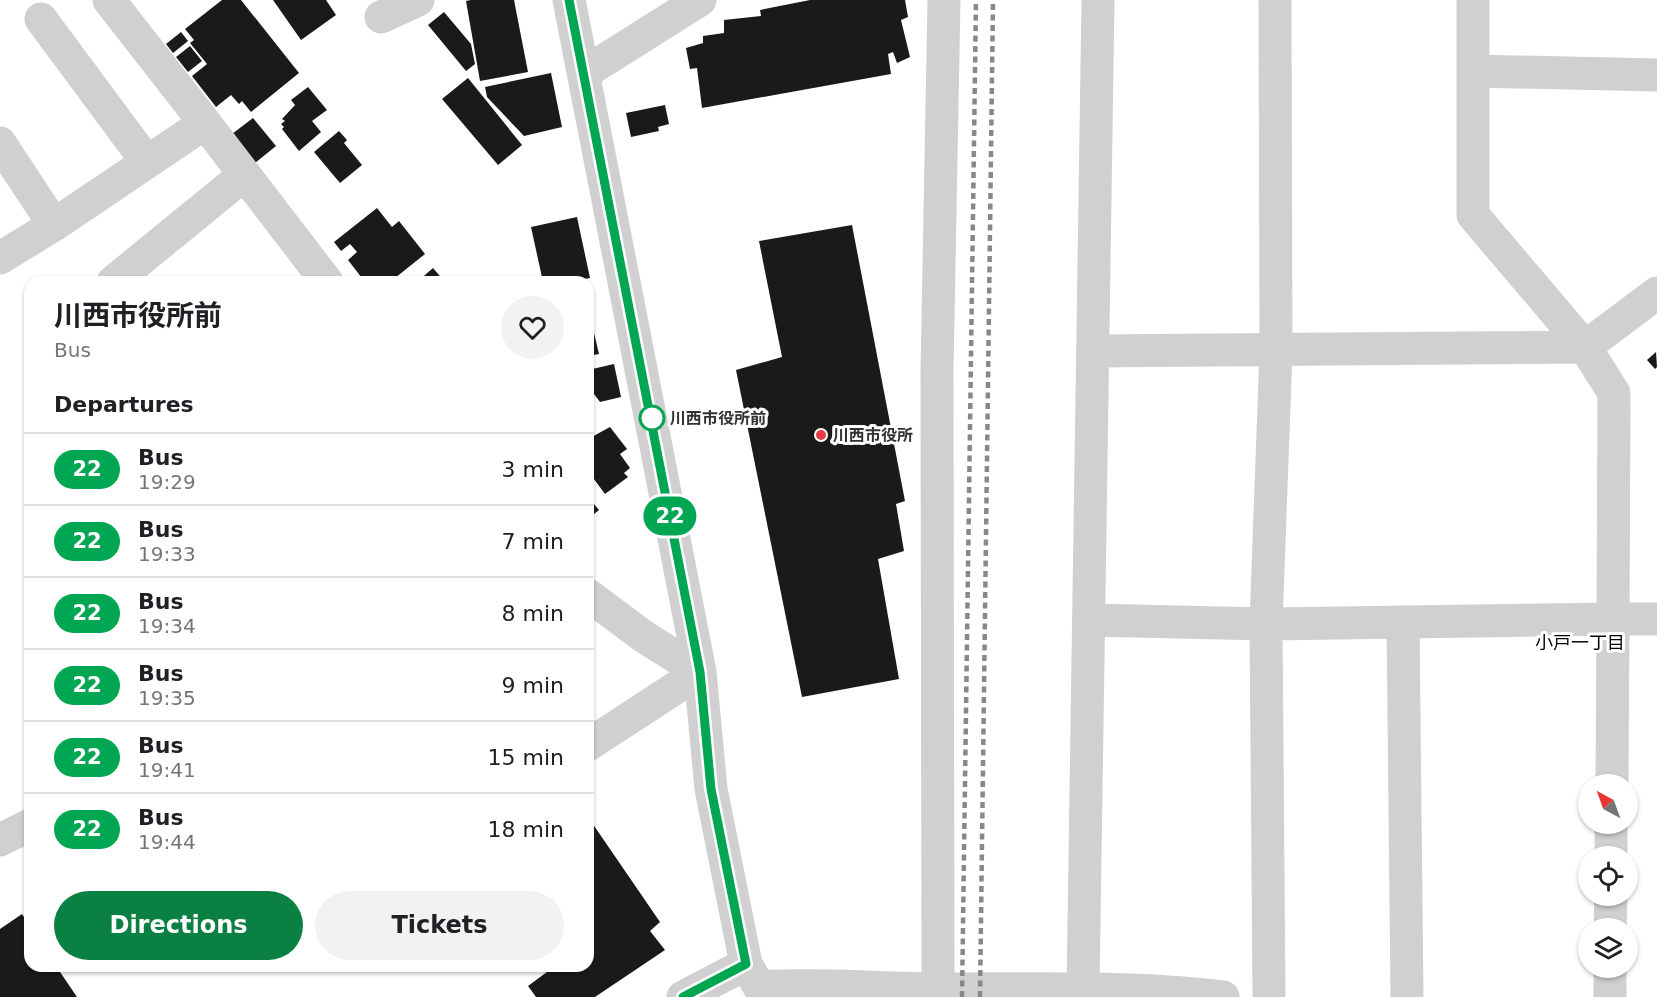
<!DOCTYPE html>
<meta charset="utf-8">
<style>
body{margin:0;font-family:"DejaVu Sans","Noto Sans JP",sans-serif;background:#f2f2f2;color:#202124;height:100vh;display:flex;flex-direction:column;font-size:22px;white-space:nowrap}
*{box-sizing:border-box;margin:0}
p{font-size:20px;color:#757577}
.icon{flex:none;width:33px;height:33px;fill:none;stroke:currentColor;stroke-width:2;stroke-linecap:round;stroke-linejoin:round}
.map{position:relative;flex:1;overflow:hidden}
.drawer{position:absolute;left:24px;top:276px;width:570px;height:696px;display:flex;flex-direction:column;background:#fff;border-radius:18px;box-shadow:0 2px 4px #0004}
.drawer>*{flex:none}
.badge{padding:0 12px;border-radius:20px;font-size:21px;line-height:39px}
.needle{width:39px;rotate:319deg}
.fabs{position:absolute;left:1578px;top:774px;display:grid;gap:12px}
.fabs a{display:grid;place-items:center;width:60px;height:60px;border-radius:50%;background:#fff;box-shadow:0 2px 4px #0004;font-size:30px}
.map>.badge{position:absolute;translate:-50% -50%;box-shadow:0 0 0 3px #fff}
h2{padding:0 30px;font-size:22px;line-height:54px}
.round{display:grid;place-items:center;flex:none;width:63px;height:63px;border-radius:32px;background:#f2f2f2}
.summary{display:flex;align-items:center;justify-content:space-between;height:102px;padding:0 30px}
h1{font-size:28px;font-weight:700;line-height:45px}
.action{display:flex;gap:12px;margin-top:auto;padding:12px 30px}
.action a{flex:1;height:69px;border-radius:36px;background:#0b8043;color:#fff;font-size:24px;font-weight:700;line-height:69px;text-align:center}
.action a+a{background:#f2f2f2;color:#202124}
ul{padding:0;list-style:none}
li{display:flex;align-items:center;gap:18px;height:72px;padding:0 30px;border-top:2px solid #e0e0e0}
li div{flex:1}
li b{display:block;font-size:22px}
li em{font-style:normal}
li .badge{min-width:66px;font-weight:700;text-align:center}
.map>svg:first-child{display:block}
</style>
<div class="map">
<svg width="1657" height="997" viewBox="0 0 1657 997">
<rect width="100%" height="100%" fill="#fff"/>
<path fill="#1a1a1a" d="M 222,0 L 241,0 L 299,73 L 251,112 L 242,101 L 239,104 L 231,95 L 216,107 L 192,76 L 207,64 L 190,43 L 194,40 L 185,29 Z
M 273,0 L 326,0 L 336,15 L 301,40 Z
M 471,0 L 514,0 L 528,72 L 480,81 L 466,1 Z
M 810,0 L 905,0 L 908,17 L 901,20 L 910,57 L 897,63 L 893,52 L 888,54 L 891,74 L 702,108 L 697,68 L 690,69 L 686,48 L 703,43 L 703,36 L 724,33 L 724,20 L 761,16 L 760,10 Z
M 444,12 L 471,44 L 475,64 L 466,71 L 428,25 Z
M 181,32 L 188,41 L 173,53 L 166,44 Z
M 190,46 L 202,61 L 188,72 L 176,57 Z
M 551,73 L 562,127 L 524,136 L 487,97 L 485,87 Z
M 468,78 L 522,145 L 498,165 L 442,99 Z
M 308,87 L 327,110 L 312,121 L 321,132 L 299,151 L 282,129 L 284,127 L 281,124 L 285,121 L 282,119 L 295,105 L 291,100 Z
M 665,105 L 669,124 L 658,127 L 659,131 L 631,137 L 626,113 Z
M 253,118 L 276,146 L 255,163 L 232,134 Z
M 339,131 L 347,140 L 344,143 L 362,165 L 340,183 L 314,152 Z
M 377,208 L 392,227 L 399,221 L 425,254 L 390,282 L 365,282 L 348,260 L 357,252 L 350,244 L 341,251 L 334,242 Z
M 577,217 L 590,278 L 569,282 L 543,282 L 531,227 Z
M 852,225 L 905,501 L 896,504 L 904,551 L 878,559 L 899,679 L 802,697 L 736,370 L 782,357 L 759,241 Z
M 433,268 L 445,282 L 417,282 Z
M 588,308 L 599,354 L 588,356 Z
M 1656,352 L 1657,367 L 1655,369 L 1647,360 Z
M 614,364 L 621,397 L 600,402 L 588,386 L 588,370 Z
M 610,427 L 627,449 L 620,454 L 630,468 L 624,473 L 628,477 L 605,494 L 588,471 L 588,439 Z
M 588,497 L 599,510 L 588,519 Z
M 588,817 L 660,922 L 650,931 L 665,950 L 595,997 L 536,997 L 528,986 L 551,969 L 549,966 L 588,966 Z
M 22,914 L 30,926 L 30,966 L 56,966 L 77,997 L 0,997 L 0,929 Z"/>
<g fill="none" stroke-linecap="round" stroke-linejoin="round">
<path stroke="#d0d0d0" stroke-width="33" d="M 109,0 L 205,123
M 569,0 L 700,672 L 711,789 L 746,964 L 765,997
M 381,17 L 418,0
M 41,19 L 147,162
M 1473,71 L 1657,75
M 584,73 L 700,0
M 0,143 L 54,225
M 0,258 L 54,225 L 205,123 L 327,282
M 113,282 L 244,175
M 1094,351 L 1585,347 L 1657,293
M 588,595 L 643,636 L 700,672 L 588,745
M 1090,620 L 1266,624 L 1613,619 L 1614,393 L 1585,347 L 1473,215 L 1473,0
M 1403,622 L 1407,997
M 1612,784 L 1613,619 L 1657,619
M 0,840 L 30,825
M 1611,856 L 1611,824
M 1610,928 L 1611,896
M 759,987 C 820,983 880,989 941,989 C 1035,989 1130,986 1223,997
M 938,989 L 937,371 L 944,0
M 1083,989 L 1098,0
M 683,997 L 746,964
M 1269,997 L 1266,624 L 1276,351 L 1275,0
M 1610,997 L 1610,968"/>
<path stroke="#888" stroke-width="4.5" stroke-dasharray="6 4.5" stroke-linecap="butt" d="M 962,997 L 976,0
M 980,997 L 993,0"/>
</g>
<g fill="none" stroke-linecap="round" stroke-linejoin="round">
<g stroke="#fff" stroke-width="14">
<path id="line" d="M 569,0 L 700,672 L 711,789 L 746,964 L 683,997"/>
</g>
<use href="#line" stroke="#00a651" stroke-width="9"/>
</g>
<circle fill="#fff" stroke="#00a651" stroke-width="3" cx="652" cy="418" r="12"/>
<circle fill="#e63946" stroke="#fff" stroke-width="2" cx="821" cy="435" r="6"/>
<g text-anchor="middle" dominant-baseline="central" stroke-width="6" stroke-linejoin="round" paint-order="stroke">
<g font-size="16" font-weight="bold" fill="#333" stroke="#fff" text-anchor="start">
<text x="670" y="418">川西市役所前</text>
</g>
<g font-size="16" font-weight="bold" fill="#333" stroke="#fff" text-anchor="start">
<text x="833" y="435">川西市役所</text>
</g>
<g font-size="18" fill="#000" stroke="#fff">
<text x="1580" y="642">小戸一丁目</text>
</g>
</g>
</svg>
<div class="fabs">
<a><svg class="needle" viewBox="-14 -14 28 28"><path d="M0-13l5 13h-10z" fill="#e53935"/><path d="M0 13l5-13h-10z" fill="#757577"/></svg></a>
<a><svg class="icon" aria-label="locate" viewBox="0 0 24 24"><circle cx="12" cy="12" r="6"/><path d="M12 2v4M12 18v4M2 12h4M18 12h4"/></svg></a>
<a><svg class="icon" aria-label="layers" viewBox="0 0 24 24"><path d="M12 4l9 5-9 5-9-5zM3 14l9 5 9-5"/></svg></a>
</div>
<b class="badge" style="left:670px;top:516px;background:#00a651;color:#fff">22</b>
<section class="drawer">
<div class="summary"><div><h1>川西市役所前</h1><p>Bus</p></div><a class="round"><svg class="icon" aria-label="heart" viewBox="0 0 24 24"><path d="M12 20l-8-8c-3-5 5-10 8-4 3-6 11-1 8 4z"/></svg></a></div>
<h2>Departures</h2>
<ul>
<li><span class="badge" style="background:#00a651;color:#fff">22</span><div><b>Bus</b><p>19:29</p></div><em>3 min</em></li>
<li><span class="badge" style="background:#00a651;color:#fff">22</span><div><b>Bus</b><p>19:33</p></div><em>7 min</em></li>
<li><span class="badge" style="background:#00a651;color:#fff">22</span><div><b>Bus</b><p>19:34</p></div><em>8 min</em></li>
<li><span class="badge" style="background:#00a651;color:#fff">22</span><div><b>Bus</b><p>19:35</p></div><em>9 min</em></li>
<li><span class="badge" style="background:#00a651;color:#fff">22</span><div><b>Bus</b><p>19:41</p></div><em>15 min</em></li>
<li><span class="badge" style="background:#00a651;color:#fff">22</span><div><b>Bus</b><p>19:44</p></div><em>18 min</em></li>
</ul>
<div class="action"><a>Directions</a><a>Tickets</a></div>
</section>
</div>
